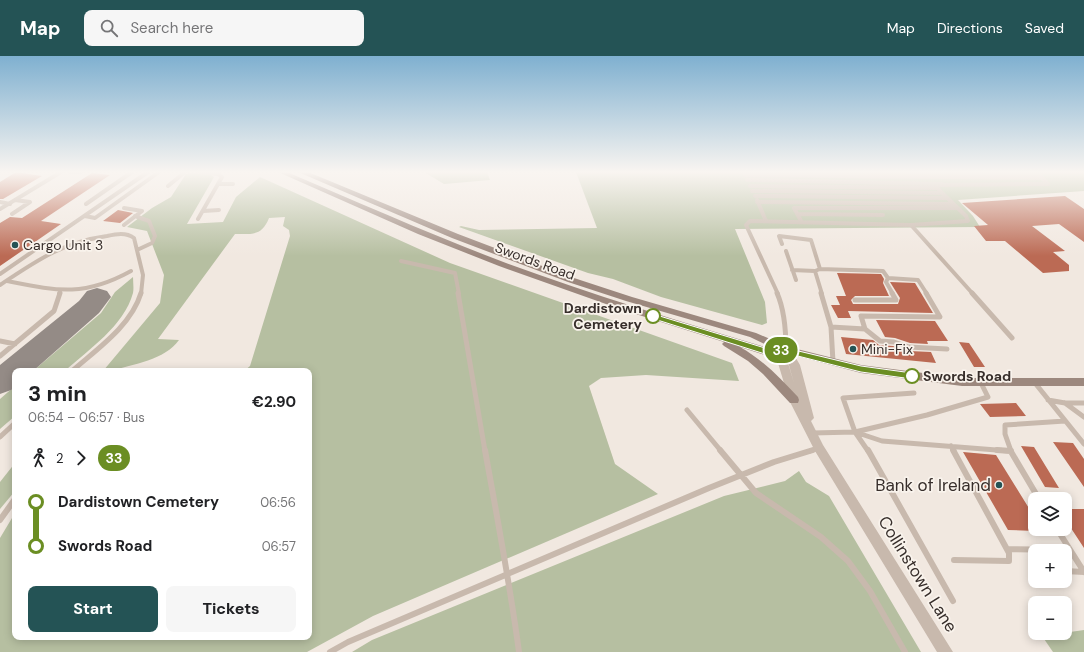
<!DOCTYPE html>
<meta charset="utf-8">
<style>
body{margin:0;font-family:"DM Sans",sans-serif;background:#f6f6f6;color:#202124;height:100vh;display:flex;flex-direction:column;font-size:15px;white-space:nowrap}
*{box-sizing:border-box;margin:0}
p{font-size:13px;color:#757577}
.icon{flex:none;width:22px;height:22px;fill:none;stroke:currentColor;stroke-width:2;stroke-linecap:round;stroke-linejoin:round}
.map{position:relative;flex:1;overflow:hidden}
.sheet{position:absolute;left:12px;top:312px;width:300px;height:272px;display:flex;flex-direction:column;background:#fff;border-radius:8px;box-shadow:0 2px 10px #0003}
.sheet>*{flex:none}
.badge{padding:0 8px;border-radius:13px;font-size:14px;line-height:26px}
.buttons{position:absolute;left:1028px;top:436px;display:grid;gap:8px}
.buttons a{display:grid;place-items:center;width:44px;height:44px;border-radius:8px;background:#fff;box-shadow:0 2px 10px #0003;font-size:20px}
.map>.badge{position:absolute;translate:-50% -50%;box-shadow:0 0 0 2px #fff}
.legs{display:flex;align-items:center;gap:6px;height:44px;padding:0 16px;font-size:13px}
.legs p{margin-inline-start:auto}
.headline{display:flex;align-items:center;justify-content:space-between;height:68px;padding:0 16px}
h1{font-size:22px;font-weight:700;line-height:30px}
.primary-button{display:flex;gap:8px;margin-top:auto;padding:8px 16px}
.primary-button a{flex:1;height:46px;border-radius:8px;background:#245355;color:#fff;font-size:16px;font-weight:700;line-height:46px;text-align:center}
.primary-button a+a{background:#f6f6f6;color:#202124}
ul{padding:0 16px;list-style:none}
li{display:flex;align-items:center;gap:14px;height:44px;font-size:15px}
li i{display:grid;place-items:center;width:6px;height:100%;margin:0 5px;background:currentColor}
li i::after{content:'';width:10px;height:10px;margin:-5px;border:3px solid;border-radius:50%;background:#fff}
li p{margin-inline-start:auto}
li:first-child i{background:linear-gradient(#0000 50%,currentColor 0)}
li:last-child i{background:linear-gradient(currentColor 50%,#0000 0)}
header{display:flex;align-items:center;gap:24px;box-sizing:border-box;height:56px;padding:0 20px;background:#245355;color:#fff}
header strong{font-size:19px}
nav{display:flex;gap:22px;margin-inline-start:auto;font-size:14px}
.search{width:280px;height:36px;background:#f6f6f6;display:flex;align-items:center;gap:10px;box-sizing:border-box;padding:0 14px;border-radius:8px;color:#757577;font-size:15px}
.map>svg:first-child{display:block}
</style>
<header>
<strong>Map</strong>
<div class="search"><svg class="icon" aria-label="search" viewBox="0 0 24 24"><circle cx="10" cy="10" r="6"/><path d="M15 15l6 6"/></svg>Search here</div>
<nav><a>Map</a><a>Directions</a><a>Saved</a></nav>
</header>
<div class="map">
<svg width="1084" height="596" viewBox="0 0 1084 596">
<rect width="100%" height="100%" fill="#f1e8e0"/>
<path fill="#b6bfa1" d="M 424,116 L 487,116 L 490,124 L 444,128 Z
M 576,116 L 1084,116 L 1084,135 L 958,144 L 973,160 L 980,171 L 735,173 L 765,246 L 767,267 L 762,269 L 661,241 L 613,223 L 588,217 L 459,171 L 461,170 L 479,174 L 597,172 Z
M 192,117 L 211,119 L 214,121 L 187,168 L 223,166 L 236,141 L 260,121 L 450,207 L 732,307 L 739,325 L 646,319 L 601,322 L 589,330 L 615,408 L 658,438 L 373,560 L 307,596 L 0,596 L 0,482 L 15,457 L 15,581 L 309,581 L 309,315 L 244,315 L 250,310 L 290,180 L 289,174 L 283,170 L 285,161 L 269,162 C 262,180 252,178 235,178 L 158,283 L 179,284 C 165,304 133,308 111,315 L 103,315 L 160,247 L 164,219 L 147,175 L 127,171 L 152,152 L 171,141 L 186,118 Z
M 133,221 C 133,226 134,232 133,237 C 124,270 89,293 65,315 L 33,315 L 101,257 L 115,236 Z
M 15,330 L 15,360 L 0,373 L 0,343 Z
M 15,407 L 15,435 L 0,453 L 0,426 Z
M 799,415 L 806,426 L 829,440 L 921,596 L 352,596 L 372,584 L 724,440 L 785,425 Z
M 1084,574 L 1084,596 L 1053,596 L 1042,580 Z"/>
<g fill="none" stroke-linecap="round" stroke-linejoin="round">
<path fill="#948b86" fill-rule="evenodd" d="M 97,232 L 107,235 L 111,241 L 99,257 L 33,315 L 15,315 L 15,331 L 11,334 L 0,338 L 0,309 L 79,245 L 87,235 Z"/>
</g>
<path fill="#bb6a54" d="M 16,116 L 42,120 L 3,143 L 0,143 L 0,126 Z
M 92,117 L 110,119 L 41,165 L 61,168 L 0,210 L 0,167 L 10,161 L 22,162 Z
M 1065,140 L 1084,153 L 1084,186 L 1059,168 L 1032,170 L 1065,195 L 1053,196 L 1069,209 L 1069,215 L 1043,217 L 1005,185 L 986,185 L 974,170 L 988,169 L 962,147 Z
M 118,154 L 133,157 L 120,167 L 103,165 Z
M 837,217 L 881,218 L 884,223 L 883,227 L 889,240 L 855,240 L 851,244 L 853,248 L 898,248 L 900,242 L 890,226 L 915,227 L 933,257 L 848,255 L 851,262 L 838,262 L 831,249 L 840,249 L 836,240 L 846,240 Z
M 876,264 L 935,265 L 948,285 L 927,285 L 928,288 L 910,287 L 895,282 L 885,281 Z
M 841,281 L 873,284 L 879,289 L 893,290 L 909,295 L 931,296 L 936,307 L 846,298 Z
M 959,286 L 969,287 L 985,311 L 974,311 Z
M 1016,347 L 1026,360 L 990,361 L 980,348 Z
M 1053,386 L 1073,387 L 1084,403 L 1084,431 Z
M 1021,390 L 1034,391 L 1059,432 L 1045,431 Z
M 963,396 L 996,399 L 1035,462 L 1035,475 L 1008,474 Z
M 1065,453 L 1084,453 L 1084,492 L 1065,463 Z"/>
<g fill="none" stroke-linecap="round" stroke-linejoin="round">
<path stroke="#c8b9ad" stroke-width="4" d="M 70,116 L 81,116
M 905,116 L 1038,118
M 745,119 L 1043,122
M 747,124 L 942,128
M 218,128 L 233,128
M 168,130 L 185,116
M 750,130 L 937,132
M 752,135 L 941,137
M 755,140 L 947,142
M 757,144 L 766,165
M 0,146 L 10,148
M 757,146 L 953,148
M 86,148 L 132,116
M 124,152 L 142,155 L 124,169
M 0,153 L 61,116
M 203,155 L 219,154
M 12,158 L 30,146 L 15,144
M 798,158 L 883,159
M 85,160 L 95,162 L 159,116
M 135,160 L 149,165 L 155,180 L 152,187 L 137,194
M 198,163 L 222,121 L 218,118 L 200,116
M 801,165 L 794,152 L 958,152
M 911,169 L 968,165 L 966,160 L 940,135 L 937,131 L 938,129 L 1048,128 L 1036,116
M 782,188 L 779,180 L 811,184 L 820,213
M 786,195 L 796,224
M 401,205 L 455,217 L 459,238
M 792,214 L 815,215
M 0,218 L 148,116
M 888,222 L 886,226 L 893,238
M 7,225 C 58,235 84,241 131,215
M 0,229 C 36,205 63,186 107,180 C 116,178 126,176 134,182 L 143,219 L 141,238
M 59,238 L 60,235
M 778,238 L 746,169 L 750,165 L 911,169 L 973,238
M 822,238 L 815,215 L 820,213 L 883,215 L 888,222 L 918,224 L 927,238"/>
<path stroke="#c8b9ad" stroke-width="5" d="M 458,237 L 485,395
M 777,237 C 785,255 786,275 786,294
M 821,237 L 831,271
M 972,237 L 1012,282
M 855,244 L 896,244 L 892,237
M 831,271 L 865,273 L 861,260 L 940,261 L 926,237
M 831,271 L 833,306
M 865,273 L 880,285 L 894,286 L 909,291 L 947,293
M 0,285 L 15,288
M 0,300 L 54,255 L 60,237
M 72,315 C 97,293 131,270 141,237
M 1035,327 L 1084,388
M 1048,344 L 1065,347 L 1084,347
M 1065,347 L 1084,361
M 687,354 L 721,395
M 855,376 L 927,359 L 988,341 L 981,327
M 812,377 L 855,376 L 882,385 L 1009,395
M 0,381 L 15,367
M 951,390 L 954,395
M 810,395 L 819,392
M 868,395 L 855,376 L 843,342 L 914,337
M 1011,395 L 1005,378 L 1005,369 L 1065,365"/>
<path stroke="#c8b9ad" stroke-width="6" d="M 485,394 C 497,461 510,528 519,596
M 720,394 L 756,437 L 821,481 L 848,505 L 870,535 L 905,596
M 868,394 L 953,545
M 953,394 L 1009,497 L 1009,505 L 954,504
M 997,394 L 1011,395
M 1010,394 L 1039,443
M 0,464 L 15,443
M 1057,473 L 1084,516
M 1007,493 L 1069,494
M 1065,515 L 1084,516
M 330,596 L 348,586 L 709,432 L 774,406 L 813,394"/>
<path fill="#c8b9ad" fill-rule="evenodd" d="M 786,291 L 790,292 L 800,309 L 814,362 L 811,365 L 823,389 L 953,596 L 937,596 L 815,395 L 789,344 L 778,307 L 781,294 ZM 788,306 L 794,327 L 788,307 Z"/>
<path fill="#9c887e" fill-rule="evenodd" d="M 278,116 L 287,116 C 360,147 432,179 506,207 C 591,238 678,265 765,291 L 771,291 L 750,281 L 626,245 L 568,226 L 452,182 L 298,116 L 308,116 L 458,178 L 574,222 L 632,241 L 756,277 L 789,291 L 861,309 L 962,322 L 1084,322 L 1084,330 L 962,330 L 861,317 L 786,297 L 765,299 L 740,291 C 763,304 780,322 798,341 L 799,344 L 798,347 L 790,347 L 763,318 L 748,305 L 724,290 L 722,288 L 724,286 L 620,253 L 499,210 L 418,178 Z"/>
</g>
<linearGradient id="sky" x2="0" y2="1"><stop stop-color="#7fb0d0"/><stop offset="0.58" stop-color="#f9f5f1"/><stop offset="1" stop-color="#f9f5f1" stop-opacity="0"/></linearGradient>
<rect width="1084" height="200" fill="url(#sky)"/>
<path fill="#6b8e23" stroke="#fff" d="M 653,258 L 765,292 L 786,292 L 861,310 L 912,317 L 916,320 L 912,323 L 861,316 L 786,297 L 765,298 L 651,262 L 650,260 Z"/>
<g fill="#245355" stroke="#f9f3ec" stroke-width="1.5">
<circle cx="15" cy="189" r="4"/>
<circle cx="853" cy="293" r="4"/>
<circle cx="999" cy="429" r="4"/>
</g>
<g fill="#fff" stroke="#6b8e23" stroke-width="2">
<circle cx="653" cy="260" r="7"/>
<circle cx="912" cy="320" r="7"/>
</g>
<g text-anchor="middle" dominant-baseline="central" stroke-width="3.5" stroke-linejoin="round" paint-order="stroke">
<g font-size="14" fill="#372e2b" stroke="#f9f3ec" text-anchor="start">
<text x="23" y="189">Cargo Unit 3</text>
<text x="861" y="293">Mini-Fix</text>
</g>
<g font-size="14" fill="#372e2b" stroke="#f9f3ec">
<text transform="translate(535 205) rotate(20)">Swords Road</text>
</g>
<g font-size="14" font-weight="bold" fill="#372e2b" stroke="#f9f3ec" text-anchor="end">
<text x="642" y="252">Dardistown<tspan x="642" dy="16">Cemetery</tspan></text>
<text x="923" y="320" text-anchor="start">Swords Road</text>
</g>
<g font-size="17" fill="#372e2b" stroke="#f9f3ec" text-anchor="end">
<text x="991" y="429">Bank of Ireland</text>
</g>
<g font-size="17" fill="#372e2b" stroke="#f9f3ec">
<text transform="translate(918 518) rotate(58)">Collinstown Lane</text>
</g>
</g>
</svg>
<div class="buttons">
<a><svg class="icon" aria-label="layers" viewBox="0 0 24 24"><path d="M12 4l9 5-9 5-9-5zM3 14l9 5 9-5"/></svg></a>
<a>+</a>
<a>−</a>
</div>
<b class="badge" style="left:781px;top:294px;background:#6b8e23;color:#fff">33</b>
<section class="sheet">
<div class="headline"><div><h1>3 min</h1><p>06:54 – 06:57 · Bus</p></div><b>€2.90</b></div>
<div class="legs"><svg class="icon" aria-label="walk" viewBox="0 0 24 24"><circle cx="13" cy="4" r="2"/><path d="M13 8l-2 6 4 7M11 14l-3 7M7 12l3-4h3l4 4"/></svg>2<svg class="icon" aria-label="forward" viewBox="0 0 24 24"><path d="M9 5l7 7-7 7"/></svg><b class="badge" style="background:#6b8e23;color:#fff">33</b></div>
<ul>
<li><i style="color:#6b8e23"></i><b>Dardistown Cemetery</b><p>06:56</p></li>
<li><i style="color:#6b8e23"></i><b>Swords Road</b><p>06:57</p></li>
</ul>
<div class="primary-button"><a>Start</a><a>Tickets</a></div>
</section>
</div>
